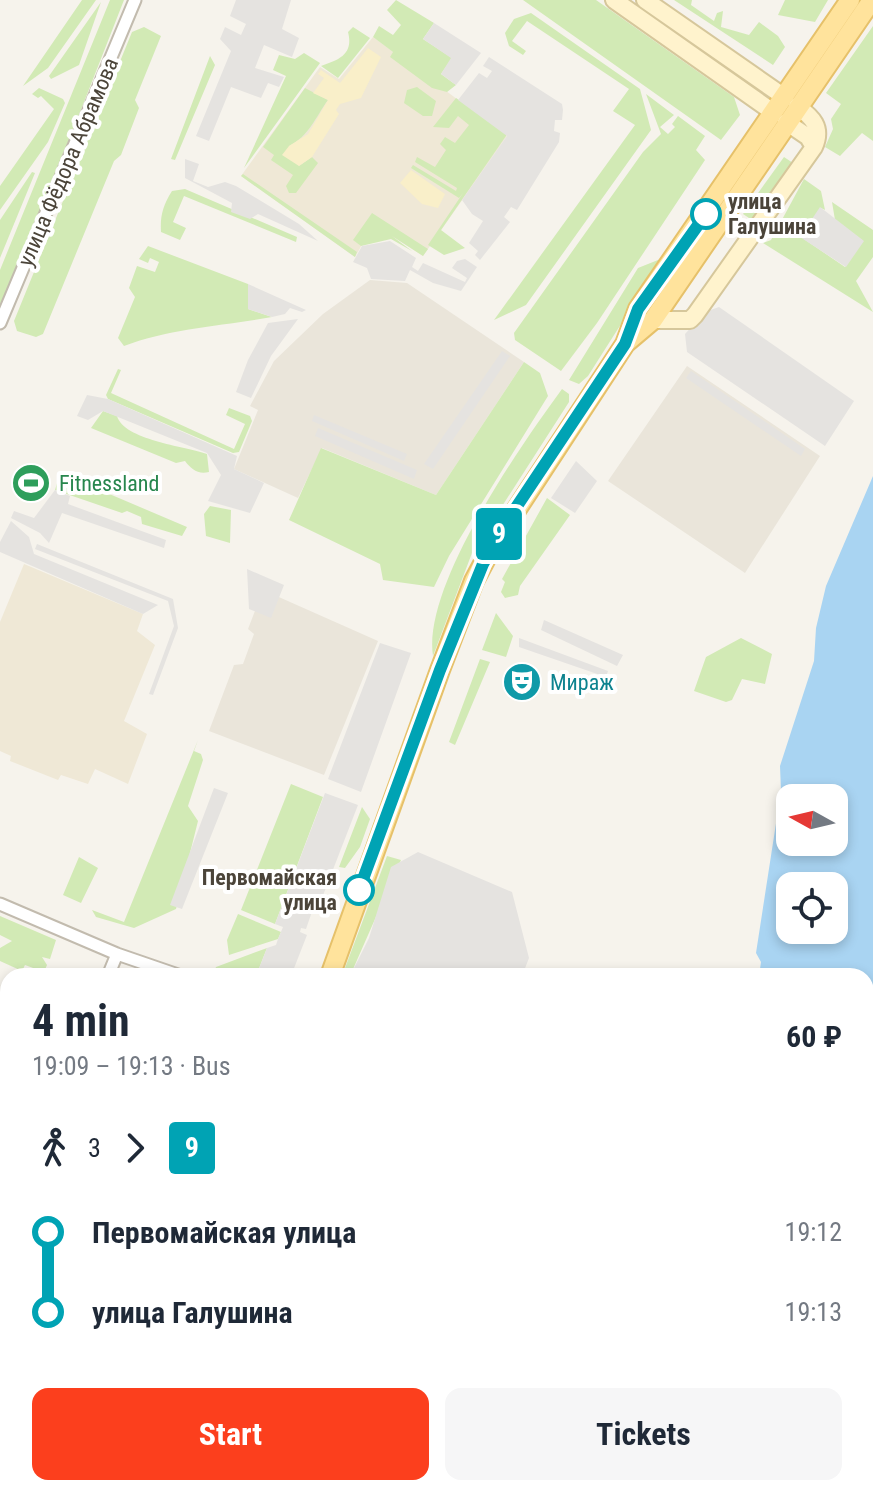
<!DOCTYPE html>
<meta charset="utf-8">
<style>
body{margin:0;font-family:"Roboto Condensed",sans-serif;background:#f6f6f7;color:#1f2937;height:100vh;display:flex;flex-direction:column;font-size:30px;white-space:nowrap}
*{box-sizing:border-box;margin:0}
p{font-size:26px;color:#747a83}
.icon{flex:none;width:44px;height:44px;fill:none;stroke:currentColor;stroke-width:2;stroke-linecap:round;stroke-linejoin:round}
.map{position:relative;flex:1;overflow:hidden}
.details{position:absolute;left:0px;top:968px;width:874px;height:528px;display:flex;flex-direction:column;background:#fff;border-radius:24px 24px 0 0;box-shadow:0 4px 12px #0003}
.details>*{flex:none}
.badge{padding:0 16px;border-radius:6px;font-size:28px;line-height:52px}
.needle{width:52px;rotate:278deg}
.buttons{position:absolute;left:776px;top:784px;display:grid;gap:16px}
.buttons a{display:grid;place-items:center;width:72px;height:72px;border-radius:16px;background:#fff;box-shadow:0 4px 12px #0003;font-size:40px}
.map>.badge{position:absolute;translate:-50% -50%;box-shadow:0 0 0 4px #fff}
.legs{display:flex;align-items:center;gap:12px;height:88px;padding:0 32px;font-size:26px}
.legs p{margin-inline-start:auto}
.overview{display:flex;align-items:center;justify-content:space-between;height:136px;padding:0 32px}
h1{font-size:44px;font-weight:700;line-height:60px}
.action{display:flex;gap:16px;margin-top:auto;padding:16px 32px}
.action a{flex:1;height:92px;border-radius:16px;background:#fc3f1d;color:#fff;font-size:32px;font-weight:700;line-height:92px;text-align:center}
.action a+a{background:#f6f6f7;color:#1f2937}
ul{padding:0 32px;list-style:none}
li{display:flex;align-items:center;gap:28px;height:80px;font-size:30px}
li i{display:grid;place-items:center;width:12px;height:100%;margin:0 10px;background:currentColor}
li i::after{content:'';width:20px;height:20px;margin:-10px;border:6px solid;border-radius:50%;background:#fff}
li p{margin-inline-start:auto}
li:first-child i{background:linear-gradient(#0000 50%,currentColor 0)}
li:last-child i{background:linear-gradient(currentColor 50%,#0000 0)}
.map>svg:first-child{display:block}
</style>
<div class="map">
<svg width="873" height="1496" viewBox="0 0 873 1496">
<rect width="100%" height="100%" fill="#f6f3ec"/>
<path fill="#eae5da" d="M 370,280 L 407,283 L 524,362 L 436,495 L 322,448 L 298,498 L 234,469 L 258,410 L 250,406 L 274,361 L 323,314 Z
M 687,366 L 820,456 L 745,573 L 608,481 Z
M 263,590 L 378,641 L 324,775 L 209,731 L 234,665 L 243,664 L 254,634 L 248,629 Z
M 0,1392 L 8,1395 L 8,1488 L 71,1488 L 67,1496 L 18,1496 L 0,1489 Z"/>
<path fill="#e6e2dd" d="M 6,1253 L 8,1254 L 8,1395 L 0,1392 L 0,1269 Z"/>
<path fill="#efe8d6" d="M 373,37 L 507,136 L 423,256 L 392,236 L 363,243 L 355,257 L 241,176 L 320,67 L 339,79 Z
M 24,564 L 143,614 L 137,631 L 155,645 L 124,721 L 147,734 L 128,784 L 95,769 L 88,784 L 61,775 L 58,780 L 10,761 L 11,756 L 0,751 L 0,622 Z"/>
<path fill="#d2eab5" d="M 82,0 L 96,0 L 48,68 L 23,86 Z
M 110,0 L 124,0 L 6,301 L 0,303 L 0,270 Z
M 396,0 L 434,23 L 423,39 L 452,58 L 441,74 L 456,85 L 447,92 L 432,88 L 390,57 L 393,52 L 373,37 L 379,26 L 393,35 L 401,25 L 387,10 Z
M 523,0 L 596,0 L 734,97 L 740,115 L 721,140 Z
M 674,0 L 692,0 L 691,5 L 714,21 L 717,13 L 723,11 L 721,27 L 749,35 L 759,22 L 778,36 L 785,47 L 773,65 Z
M 785,0 L 828,0 L 815,22 L 778,15 Z
M 101,2 L 79,65 L 51,79 L 49,76 Z
M 531,13 L 640,89 L 651,130 L 526,305 L 494,320 L 635,125 L 613,111 L 629,89 L 527,21 L 512,41 L 526,51 L 523,55 L 509,46 L 505,33 L 514,19 Z
M 873,26 L 873,141 L 862,133 L 840,156 L 825,147 L 833,129 L 831,119 L 841,104 L 826,93 Z
M 144,27 L 161,36 L 135,100 L 139,108 L 121,155 L 114,161 L 43,334 L 36,337 L 17,331 L 14,321 L 132,32 Z
M 353,27 L 370,38 L 338,78 L 321,66 C 338,60 354,55 348,32 Z
M 304,53 L 320,63 L 244,168 L 286,76 L 273,70 L 279,55 L 295,59 Z
M 210,56 L 215,65 L 175,160 L 171,159 Z
M 417,87 L 436,101 L 432,116 L 423,116 L 404,103 L 407,90 Z
M 39,88 L 63,99 L 65,103 L 48,142 L 0,210 L 0,186 L 54,109 L 41,96 L 38,98 L 32,94 Z
M 305,88 L 328,100 C 315,118 309,136 289,146 L 299,166 L 312,157 L 318,163 L 296,193 L 289,193 L 286,186 L 293,175 L 271,160 L 274,155 L 263,147 Z
M 646,94 L 674,115 L 660,127 L 668,134 L 675,127 L 672,124 L 678,116 L 705,136 L 696,150 L 705,160 L 597,323 L 561,371 L 515,340 L 514,333 L 643,152 L 661,134 Z
M 456,98 L 508,133 L 441,230 L 465,248 L 444,255 L 428,245 L 463,193 L 459,198 L 411,168 L 413,165 L 456,191 L 457,188 L 415,162 L 417,157 L 435,167 L 446,150 L 440,144 L 445,137 L 455,143 L 469,125 L 458,116 L 449,128 L 433,127 Z
M 784,157 L 793,163 L 752,220 L 743,214 Z
M 32,172 L 35,173 L 0,258 L 0,220 Z
M 243,174 L 357,252 L 355,257 L 241,176 Z
M 804,179 L 821,191 L 825,210 L 821,208 L 801,237 L 845,267 L 863,241 L 835,220 L 832,202 L 873,230 L 873,257 L 856,281 L 873,312 L 763,243 L 771,240 Z
M 185,189 L 297,237 L 296,242 L 184,196 L 173,222 L 186,228 L 180,240 L 161,232 C 160,216 163,205 172,191 Z
M 372,213 L 428,249 L 423,256 L 392,236 L 412,251 L 391,239 L 361,246 L 353,240 Z
M 148,246 L 248,284 L 248,309 L 272,317 C 222,326 171,328 124,346 L 118,338 L 135,297 L 129,288 L 137,266 L 155,272 L 159,262 L 150,258 L 148,263 L 139,259 Z
M 663,258 L 588,376 L 579,384 L 569,380 L 638,268 Z
M 524,362 L 540,373 L 548,396 L 449,556 L 434,587 L 383,580 L 380,564 L 289,520 L 321,448 L 436,495 Z
M 118,369 L 121,370 L 111,393 L 234,449 L 245,424 L 226,415 L 229,408 L 250,416 L 252,421 L 239,452 L 233,453 L 108,399 L 106,395 Z
M 562,389 L 569,394 L 569,402 L 472,553 L 433,656 C 422,586 521,445 562,389 Z
M 103,411 L 117,416 C 124,440 184,446 207,454 L 209,472 C 198,475 191,469 185,461 L 176,463 L 91,428 Z
M 60,473 L 187,527 L 182,536 L 142,524 L 141,517 L 127,511 L 122,513 L 55,490 Z
M 547,498 L 570,515 L 520,586 L 518,595 L 505,598 L 501,592 L 505,582 L 502,579 Z
M 210,506 L 231,510 L 230,543 L 206,536 L 204,514 Z
M 496,613 L 513,636 L 506,657 L 482,650 Z
M 741,638 L 772,654 L 765,684 L 742,679 L 732,700 L 726,702 L 694,691 L 706,657 Z
M 480,659 L 490,662 L 455,745 L 449,742 Z
M 198,740 L 194,751 L 201,754 L 203,760 L 188,806 L 198,821 L 176,909 L 134,928 L 96,917 L 92,910 L 124,922 Z
M 291,784 L 323,797 L 275,924 L 241,910 Z
M 362,807 L 370,819 L 360,847 L 345,868 L 339,867 Z
M 387,856 L 401,860 L 350,976 L 342,976 Z
M 79,857 L 98,868 L 81,903 L 63,895 Z
M 238,914 L 281,932 L 278,939 L 229,955 L 227,940 Z
M 0,916 L 56,940 L 50,959 L 42,957 L 47,965 L 44,972 L 25,965 L 22,971 L 0,961 L 0,948 L 12,941 L 0,935 Z
M 267,948 L 256,976 L 214,972 L 216,967 Z"/>
<path fill="#f9efc9" d="M 368,48 L 381,57 L 361,98 L 340,104 L 336,110 L 339,114 L 312,157 L 299,166 L 282,155 L 289,146 L 308,134 L 328,100 L 313,93 L 324,78 L 318,74 L 321,70 L 340,83 Z
M 411,170 L 445,194 L 438,208 L 422,204 L 400,183 Z"/>
<path fill="#e5e3e0" d="M 236,0 L 291,0 L 282,29 L 299,38 L 292,57 L 264,45 L 255,68 L 284,77 L 279,87 L 268,83 L 261,98 L 231,87 L 209,141 L 196,136 L 231,51 L 220,39 L 225,27 L 241,35 L 246,24 L 230,16 Z
M 434,23 L 481,53 L 456,85 L 441,74 L 451,58 L 423,39 Z
M 489,57 L 562,104 L 563,110 L 562,120 L 555,120 L 554,131 L 560,133 L 559,142 L 517,210 L 511,207 L 504,217 L 510,222 L 480,260 L 475,255 L 478,251 L 469,243 L 483,221 L 472,214 L 462,200 L 507,136 L 458,100 L 479,73 L 487,78 L 492,71 L 483,66 Z
M 185,159 L 199,164 L 193,181 L 208,187 L 225,182 L 236,186 L 299,224 L 318,241 L 258,214 L 250,219 L 231,212 L 232,203 L 185,178 Z
M 820,207 L 864,241 L 846,267 L 800,237 Z
M 390,241 L 416,258 L 412,267 L 418,271 L 423,263 L 465,282 L 467,278 L 452,268 L 457,261 L 465,259 L 477,267 L 461,291 L 433,283 L 410,270 L 405,281 L 371,279 L 367,268 L 353,262 L 362,246 Z
M 248,284 L 306,310 L 302,312 L 290,308 L 285,314 L 272,317 L 248,309 Z
M 719,307 L 854,401 L 825,446 L 687,352 L 685,334 L 705,312 Z
M 298,319 L 271,356 L 251,398 L 236,392 L 248,360 L 268,323 Z
M 502,351 L 510,356 L 433,469 L 424,464 Z
M 691,371 L 805,449 L 801,456 L 686,378 Z
M 87,395 L 108,399 L 237,456 L 234,469 L 264,483 L 250,513 L 208,501 L 221,475 L 207,453 L 103,411 L 88,420 L 77,416 Z
M 314,415 L 407,454 L 404,461 L 312,421 Z
M 318,428 L 417,470 L 414,479 L 315,436 Z
M 576,461 L 597,481 L 575,513 L 551,498 Z
M 55,490 L 70,496 L 68,504 L 166,540 L 164,548 L 62,513 L 49,543 L 40,533 L 11,518 L 14,511 L 34,518 Z
M 11,521 L 29,537 L 34,554 L 158,605 L 143,614 L 0,552 L 0,542 Z
M 37,544 L 173,599 L 178,628 L 153,695 L 149,694 L 174,626 L 168,601 L 35,549 Z
M 247,569 L 284,585 L 271,618 L 249,609 Z
M 544,620 L 623,655 L 617,666 L 541,630 Z
M 519,638 L 608,671 L 606,677 L 519,647 Z
M 380,643 L 411,653 L 361,792 L 328,779 Z
M 214,788 L 228,793 L 182,909 L 170,905 Z
M 325,793 L 358,805 L 322,898 L 317,897 L 306,929 L 301,928 L 300,932 L 307,935 L 291,976 L 256,976 L 267,948 L 276,945 L 278,939 L 283,927 L 275,924 Z
M 418,852 L 512,892 L 529,958 L 522,976 L 350,976 L 369,938 L 391,867 Z"/>
<path fill="#a9d4f2" fill-rule="evenodd" d="M 873,476 L 873,1496 L 593,1496 L 591,1488 L 866,1488 L 866,976 L 759,976 L 761,962 L 756,953 L 781,791 L 780,766 L 814,661 L 816,628 L 826,586 ZM 790,798 L 834,798 L 834,842 L 790,842 ZM 790,886 L 834,886 L 834,930 L 790,930 Z"/>
<g fill="none" stroke-linecap="round" stroke-linejoin="round">
<g stroke="#c2bbae" stroke-width="15">
<path id="minor" d="M 0,323 L 135,0
M 0,904 L 117,954 L 181,976
M 108,976 L 117,954
M 0,1241 L 8,1220"/>
</g>
<g stroke="#d6c79b" stroke-width="20">
<path id="secondary" d="M 614,0 L 773,112
M 645,0 L 783,96
M 786,122 L 808,137 L 814,147
M 653,320 L 690,320 L 695,315 L 814,147 C 823,127 812,117 797,106"/>
</g>
<g stroke="#e6c16a" stroke-width="22">
<path id="primary" d="M 627,342 L 653,320 L 872,0
M 330,976 L 440,670 L 474,581 L 492,547 L 625,344 L 638,309 L 850,0
M 122,1496 L 125,1488
M 143,1496 L 146,1488"/>
</g>
<use href="#minor" stroke="#fff" stroke-width="11"/>
<use href="#secondary" stroke="#fff3cd" stroke-width="16"/>
<use href="#primary" stroke="#ffe39c" stroke-width="18"/>
</g>
<g fill="none" stroke-linecap="round" stroke-linejoin="round">
<g stroke="#fff" stroke-width="18">
<path id="line-1" d="M 359,890 L 440,670 L 483,564 L 507,521 L 625,344 L 638,309 L 706,214"/>
</g>
<use href="#line-1" stroke="#00a3b4" stroke-width="12"/>
</g>
<defs>
<g id="stadium-disc" transform="scale(2)"><circle r="9.5" fill="#2e9e5b" stroke="#fff"/><path d="M0-5a6.5 5 0 1 0 0 10a6.5 5 0 1 0 0-10ZM-3.5-1.8h7v3.6h-7Z" fill="#fff"/></g>
<g id="theatre-disc" transform="scale(2)"><circle r="9.5" fill="#0f9aa8" stroke="#fff"/><path d="M-5-5.5Q0-4 5-5.5V0Q5 5 0 6Q-5 5-5 0ZM-3.3-2.5H-1v1.5H-3.3ZM1-2.5H3.3v1.5H1ZM-2.8 1Q0 5.5 2.8 1Z" fill="#fff"/></g>
</defs>
<g fill-rule="evenodd">
<use href="#stadium-disc" x="31" y="483"/>
<use href="#theatre-disc" x="522" y="682"/>
</g>
<g fill="#fff" stroke="#00a3b4" stroke-width="4">
<circle cx="706" cy="214" r="14"/>
<circle cx="359" cy="890" r="14"/>
</g>
<g text-anchor="middle" dominant-baseline="central" stroke-width="8" stroke-linejoin="round" paint-order="stroke">
<g font-size="22" fill="#4b4439" stroke="#fff">
<text transform="translate(68 162) rotate(-67)">улица Фёдора Абрамова</text>
</g>
<g font-size="22" font-weight="bold" fill="#4b4439" stroke="#fff" text-anchor="start">
<text x="728" y="201">улица<tspan x="728" dy="25">Галушина</tspan></text>
<text x="337" y="877" text-anchor="end">Первомайская<tspan x="337" dy="25">улица</tspan></text>
</g>
<g font-size="22" fill="#27864d" stroke="#fff" text-anchor="start">
<text x="59" y="483">Fitnessland</text>
</g>
<g font-size="22" fill="#0d838f" stroke="#fff" text-anchor="start">
<text x="550" y="682">Мираж</text>
</g>
</g>
</svg>
<div class="buttons">
<a><svg class="needle" viewBox="-14 -14 28 28"><path d="M0-13l5 13h-10z" fill="#e53935"/><path d="M0 13l5-13h-10z" fill="#747a83"/></svg></a>
<a><svg class="icon" aria-label="locate" viewBox="0 0 24 24"><circle cx="12" cy="12" r="6"/><path d="M12 2v4M12 18v4M2 12h4M18 12h4"/></svg></a>
</div>
<b class="badge" style="left:499px;top:534px;background:#00a3b4;color:#fff">9</b>
<section class="details">
<div class="overview"><div><h1>4 min</h1><p>19:09 – 19:13 · Bus</p></div><b>60 ₽</b></div>
<div class="legs"><svg class="icon" aria-label="walk" viewBox="0 0 24 24"><circle cx="13" cy="4" r="2"/><path d="M13 8l-2 6 4 7M11 14l-3 7M7 12l3-4h3l4 4"/></svg>3<svg class="icon" aria-label="forward" viewBox="0 0 24 24"><path d="M9 5l7 7-7 7"/></svg><b class="badge" style="background:#00a3b4;color:#fff">9</b></div>
<ul>
<li><i style="color:#00a3b4"></i><b>Первомайская улица</b><p>19:12</p></li>
<li><i style="color:#00a3b4"></i><b>улица Галушина</b><p>19:13</p></li>
</ul>
<div class="action"><a>Start</a><a>Tickets</a></div>
</section>
</div>
